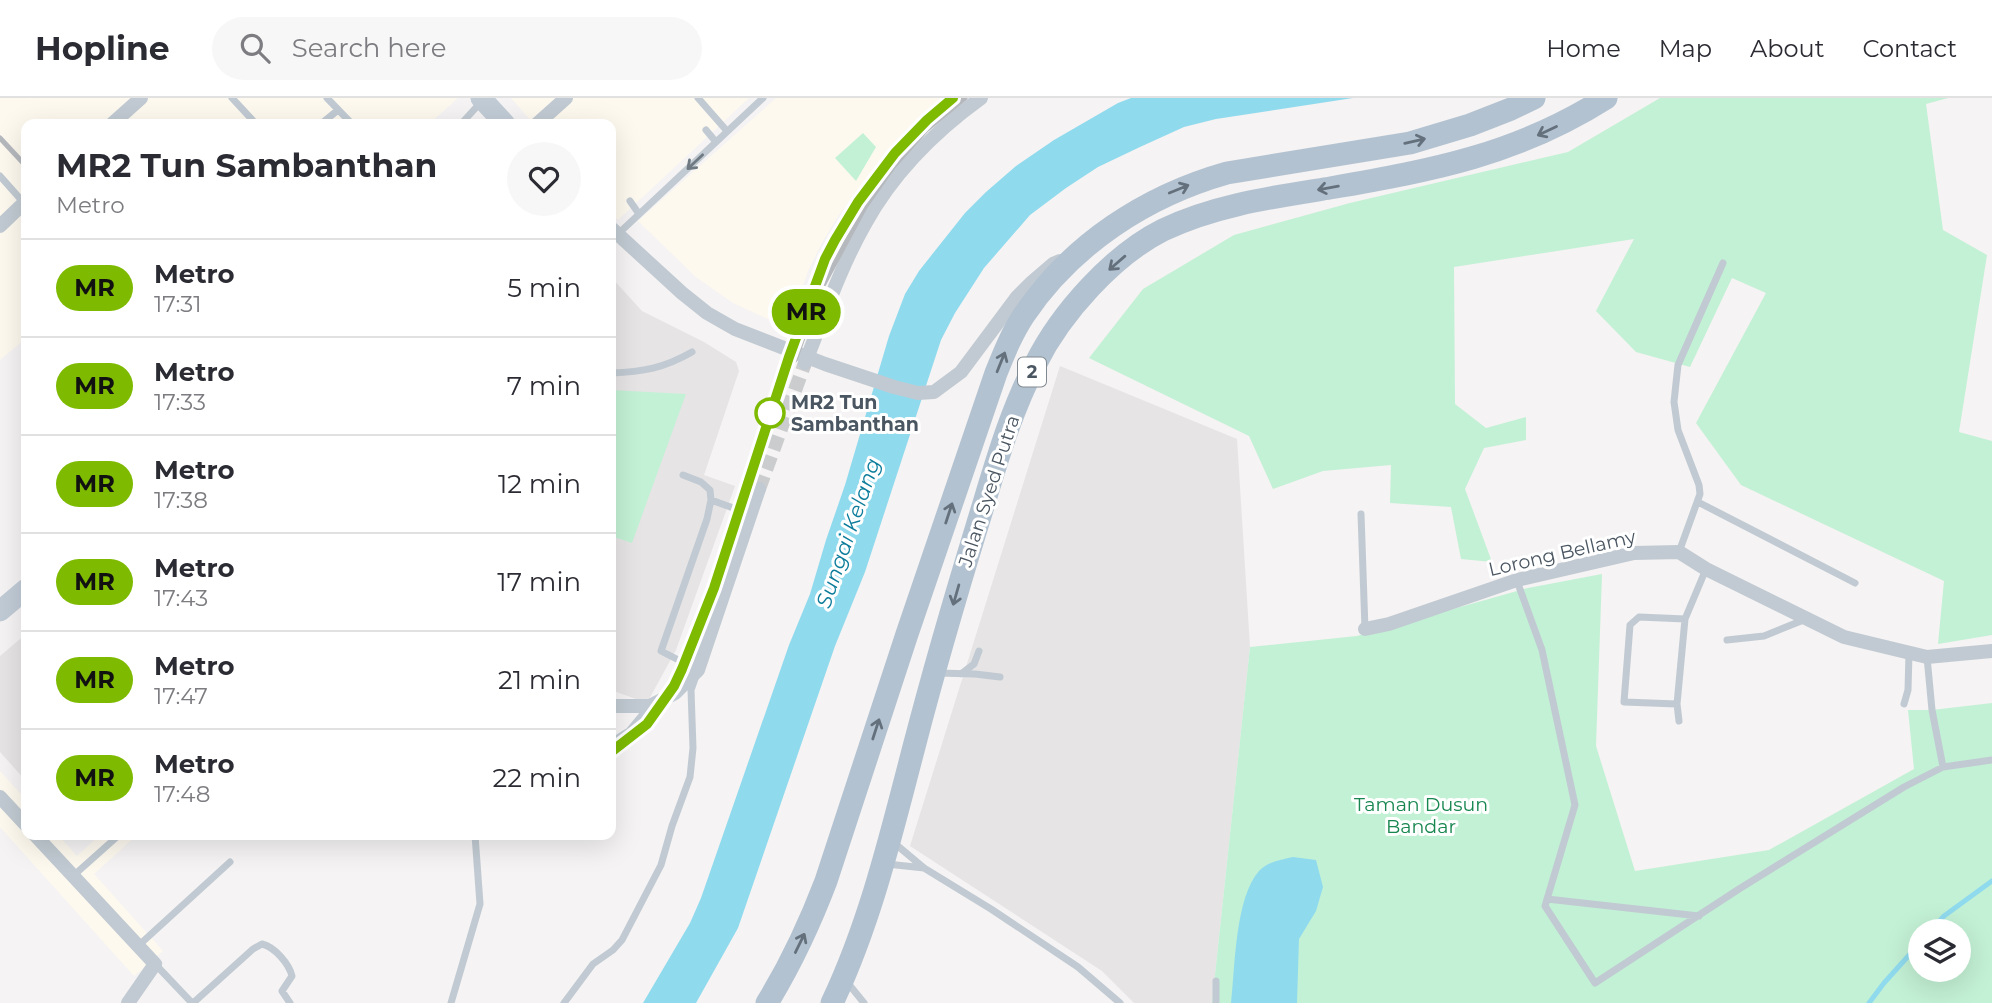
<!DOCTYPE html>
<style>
body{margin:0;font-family:Montserrat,sans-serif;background:#f7f7f7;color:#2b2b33;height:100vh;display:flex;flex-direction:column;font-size:26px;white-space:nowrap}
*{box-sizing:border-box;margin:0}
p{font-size:23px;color:#7c7c81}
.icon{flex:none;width:38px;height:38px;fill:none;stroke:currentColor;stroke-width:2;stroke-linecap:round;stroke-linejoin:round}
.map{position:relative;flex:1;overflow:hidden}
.details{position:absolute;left:21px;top:21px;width:595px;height:721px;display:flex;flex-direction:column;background:#fff;border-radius:14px;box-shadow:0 7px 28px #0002}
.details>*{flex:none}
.badge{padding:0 14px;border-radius:23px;font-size:24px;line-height:46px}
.tools{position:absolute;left:1908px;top:821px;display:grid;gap:14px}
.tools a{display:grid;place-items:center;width:63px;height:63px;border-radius:50%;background:#fff;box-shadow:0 7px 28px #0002;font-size:35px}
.map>.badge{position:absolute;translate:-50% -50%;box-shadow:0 0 0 4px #fff}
.round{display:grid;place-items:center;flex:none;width:74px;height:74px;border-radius:37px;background:#f7f7f7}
.head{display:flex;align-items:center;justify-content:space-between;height:119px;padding:0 35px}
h1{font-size:33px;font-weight:700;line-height:52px}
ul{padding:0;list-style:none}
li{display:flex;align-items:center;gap:21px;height:98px;padding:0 35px;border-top:2px solid #e1e1e2}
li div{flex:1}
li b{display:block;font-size:26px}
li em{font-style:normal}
li .badge{min-width:77px;font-weight:700;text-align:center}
header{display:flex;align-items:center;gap:42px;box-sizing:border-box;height:98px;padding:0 35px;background:#fff;border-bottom:2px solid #e1e1e2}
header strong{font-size:33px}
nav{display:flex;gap:38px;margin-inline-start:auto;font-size:24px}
.search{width:490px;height:63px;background:#f7f7f7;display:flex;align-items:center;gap:18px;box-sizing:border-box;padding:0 24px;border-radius:38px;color:#7c7c81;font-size:26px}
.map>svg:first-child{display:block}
</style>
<header>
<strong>Hopline</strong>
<div class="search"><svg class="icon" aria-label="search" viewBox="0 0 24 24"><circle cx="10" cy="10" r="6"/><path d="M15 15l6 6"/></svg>Search here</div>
<nav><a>Home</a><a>Map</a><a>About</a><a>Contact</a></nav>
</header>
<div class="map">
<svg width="1992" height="905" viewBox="0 0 1992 905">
<rect width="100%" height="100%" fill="#f5f3f3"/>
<path fill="#fdf9ef" d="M 0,0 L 458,0 L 429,26 L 26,26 L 26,240 L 0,262 Z
M 511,0 L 749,0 L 618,122 L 611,114 L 611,26 L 534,26 Z
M 776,0 L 945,0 L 889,51 L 839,117 L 823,143 L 808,173 L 792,220 L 770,222 L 733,205 L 696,179 L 638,123 Z
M 0,673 L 26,702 L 26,737 L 58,737 L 77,758 L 100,737 L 137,737 L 94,776 L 163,853 L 134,878 L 0,729 Z"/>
<path fill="#e6e4e5" d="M 611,179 L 642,213 L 704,244 L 736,264 L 739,273 L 704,377 L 735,388 L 676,552 L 647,605 L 611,592 Z
M 1060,268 L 1237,341 L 1250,549 L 1212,905 L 1134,905 L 1102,873 L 910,748 Z
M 26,536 L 26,683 L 0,654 L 0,558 Z"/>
<path fill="#c3f1d5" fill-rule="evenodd" d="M 1660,0 L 1948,0 L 1926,6 L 1943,132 L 1987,157 L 1959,334 L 1992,343 L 1992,537 L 1938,546 L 1944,483 L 1741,387 L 1696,325 L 1766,195 L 1732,180 L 1690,269 L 1636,254 L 1596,213 L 1634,141 L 1454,169 L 1455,306 L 1486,330 L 1526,319 L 1526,342 L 1484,350 L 1465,391 L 1492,464 L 1461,461 L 1451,409 L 1390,405 L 1391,367 L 1323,373 L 1273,391 L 1249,338 L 1089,260 L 1143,191 L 1234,137 L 1350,105 L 1568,54 Z
M 863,35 L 876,49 L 856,83 L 835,60 Z
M 611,292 L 686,296 L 632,445 L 611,438 Z
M 1602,476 L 1596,648 L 1635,773 L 1769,752 L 1914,671 L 1908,612 L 1932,612 L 1992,605 L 1992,905 L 1212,905 L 1250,549 L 1357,538 L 1528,490 ZM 1920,833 L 1958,833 L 1958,872 L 1920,872 Z"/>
<path fill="#90daee" d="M 1131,0 L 1353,0 L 1216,21 L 1184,29 L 1140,49 L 1098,69 L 1066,90 L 1030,117 L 984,170 L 955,215 L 941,242 L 865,474 L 835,548 L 738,830 L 696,905 L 643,905 L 690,825 L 701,800 L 789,547 L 810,496 L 826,442 L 845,387 L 889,238 L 905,196 L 919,173 L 934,154 L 965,115 L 986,94 L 1016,68 L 1054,42 L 1118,5 Z
M 1293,759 L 1316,762 L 1323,789 L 1316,813 L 1299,841 L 1297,905 L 1231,905 C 1235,870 1235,800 1259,773 C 1268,763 1281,762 1293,759 Z"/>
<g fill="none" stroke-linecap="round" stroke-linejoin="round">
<path stroke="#90daee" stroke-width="5" d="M 1931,833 L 1944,818 L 1992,783
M 1869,905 L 1884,885 L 1920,845"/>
<path stroke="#caccce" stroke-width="14" stroke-dasharray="14 7" stroke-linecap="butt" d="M 759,391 L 805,265"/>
<path stroke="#c1cad2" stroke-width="7" d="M 232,0 L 256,26
M 327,0 L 352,26
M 698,0 L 727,33
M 321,26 L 338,12
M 461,26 L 482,3
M 706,32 L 716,44
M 0,78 L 24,105
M 630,103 L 639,116
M 618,136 L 763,0
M 611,275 C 643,274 664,270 692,254
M 711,402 L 750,416
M 1698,404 L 1855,485
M 1361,416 L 1365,531
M 1679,454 L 1700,396 L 1699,387 L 1678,332 L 1674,304 L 1676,285 L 1678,267 L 1723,165
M 1517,483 L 1542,552 L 1575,707 L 1545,808 L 1595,885 L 1739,791 L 1904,689 L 1943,669 L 1992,662
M 1727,542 L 1764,538 L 1806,521
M 1927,559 L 1932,612 L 1943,669
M 938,575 L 975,576 L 1000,579
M 961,576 L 974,566 L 979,553
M 1677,606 L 1624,604 L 1630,527 L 1639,519 L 1685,521 L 1706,471
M 1904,606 L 1908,592 L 1909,555
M 1679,623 L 1677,606 L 1685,521
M 611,644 L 629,633 L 648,610
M 893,744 L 924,770 L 991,811 L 1078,869 L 1120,905
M 887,766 L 924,770
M 73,778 L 119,737
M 1547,801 L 1699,818
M 138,848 L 230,764
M 155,866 L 192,905
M 847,884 L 864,905
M 193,905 L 253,851 L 262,846 C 275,849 289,866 292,878 L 282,893 L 290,905
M 451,905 L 480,806 L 475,737
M 564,905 L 593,866 L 613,852 L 622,842 L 661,767 L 672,728 L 690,679 L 693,650 L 691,592 L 698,572 L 661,553 L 707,421 L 711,402 L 710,392 L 701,384 L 683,377
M 1216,905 L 1216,883"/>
<path stroke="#c1cad2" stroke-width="14" d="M 112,26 L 141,0
M 537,26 L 566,0
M 0,128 L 26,103
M 611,130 L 682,195 L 707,215 L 735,231 L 825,266 L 894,289 L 918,295 L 934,294 L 961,274 L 1017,199 L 1032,184 L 1053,166 L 1060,163
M 805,265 C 824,218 840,170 865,126 C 893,75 934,34 981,0
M 1365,531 L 1389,526 L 1517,482 L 1634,455 L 1679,454 L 1706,471 L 1844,539 L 1927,559 L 1992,553
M 611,608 L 650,608 L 675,595 L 698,572 L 759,391
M 0,699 L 26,727
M 35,737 L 155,866 L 128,905"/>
<path stroke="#c1cbd6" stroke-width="21" d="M 481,0 L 505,26
M 0,513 L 26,491"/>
<path stroke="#b3c2d1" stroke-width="23" d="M 767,905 C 791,866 810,825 826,783 L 907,536 L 996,275 C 1004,255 1012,235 1024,217 C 1072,146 1146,98 1227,75 L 1410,45 L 1470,27 L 1511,11 L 1534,0
M 832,905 C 871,823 892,733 915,645 C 934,572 955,500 977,428 C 994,373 1009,316 1036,265 C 1061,215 1113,157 1163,132 C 1215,107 1274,99 1330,90 C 1433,72 1516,57 1606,0"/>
<path stroke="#b5b8bd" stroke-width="5" d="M 0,40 L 26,68
M 795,262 L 820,193 L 865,109 L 893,69 L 926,32 L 965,0
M 635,636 C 667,609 683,570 698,531 C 715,486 729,440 744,394"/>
</g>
<defs><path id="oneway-shaft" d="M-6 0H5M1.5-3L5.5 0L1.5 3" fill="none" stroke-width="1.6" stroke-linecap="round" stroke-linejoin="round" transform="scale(1.75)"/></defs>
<g stroke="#64717d">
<use href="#oneway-shaft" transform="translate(1547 33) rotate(155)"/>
<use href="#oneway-shaft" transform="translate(1415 43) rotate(-13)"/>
<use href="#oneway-shaft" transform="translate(1328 90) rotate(170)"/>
<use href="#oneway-shaft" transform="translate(1179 91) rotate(-22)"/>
<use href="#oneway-shaft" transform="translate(1117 165) rotate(139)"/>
<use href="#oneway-shaft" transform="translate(1001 264) rotate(-68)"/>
<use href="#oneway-shaft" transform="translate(949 415) rotate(-72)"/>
<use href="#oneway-shaft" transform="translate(956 497) rotate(106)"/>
<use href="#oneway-shaft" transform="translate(876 631) rotate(-72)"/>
<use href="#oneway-shaft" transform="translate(800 845) rotate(-64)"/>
</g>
<use stroke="#6e7983" href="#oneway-shaft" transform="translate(695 64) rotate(137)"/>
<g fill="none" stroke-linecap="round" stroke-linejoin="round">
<g stroke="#fff" stroke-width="16">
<path id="line" d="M 611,654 L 647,626 L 674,588 L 682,571 L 714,490 L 789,259 L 825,161 L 835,142 L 858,104 L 895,55 L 927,22 L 953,0"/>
</g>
<use href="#line" stroke="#7dba00" stroke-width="10"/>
</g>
<circle fill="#fff" stroke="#7dba00" stroke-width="3.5" cx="770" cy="315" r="14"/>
<g text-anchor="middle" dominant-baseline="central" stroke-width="6" stroke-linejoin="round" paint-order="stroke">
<rect fill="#fff" stroke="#808990" stroke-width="2" x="1018" y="259.5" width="28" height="29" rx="5"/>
<g font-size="18" font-weight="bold" fill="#4a5661">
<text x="1032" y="274">2</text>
</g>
<g font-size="19" font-weight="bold" fill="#4a5661" stroke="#fff" text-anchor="start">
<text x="791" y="304">MR2 Tun<tspan x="791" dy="22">Sambanthan</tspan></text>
</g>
<g font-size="19" fill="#4a5661" stroke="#fff">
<text transform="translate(989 393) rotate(-72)">Jalan Syed Putra</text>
<text transform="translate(1562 455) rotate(-13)">Lorong Bellamy</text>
</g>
<g font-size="19" fill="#17864f" stroke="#fff">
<text x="1421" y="706">Taman Dusun<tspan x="1421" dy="22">Bandar</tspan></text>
</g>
<g font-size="21" font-style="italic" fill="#0c7c9b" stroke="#fff">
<text transform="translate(848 435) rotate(-71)">Sungai Kelang</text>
</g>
</g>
</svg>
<div class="tools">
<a><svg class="icon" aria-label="layers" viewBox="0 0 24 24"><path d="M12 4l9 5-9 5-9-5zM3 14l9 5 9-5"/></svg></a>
</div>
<b class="badge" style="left:806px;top:214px;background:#7dba00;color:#111">MR</b>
<section class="details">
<div class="head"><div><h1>MR2 Tun Sambanthan</h1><p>Metro</p></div><a class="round"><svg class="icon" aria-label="heart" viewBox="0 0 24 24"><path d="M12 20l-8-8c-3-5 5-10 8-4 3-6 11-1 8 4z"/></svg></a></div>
<ul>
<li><span class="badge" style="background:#7dba00;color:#111">MR</span><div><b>Metro</b><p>17:31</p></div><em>5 min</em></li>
<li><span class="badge" style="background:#7dba00;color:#111">MR</span><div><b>Metro</b><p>17:33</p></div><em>7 min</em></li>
<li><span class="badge" style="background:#7dba00;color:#111">MR</span><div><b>Metro</b><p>17:38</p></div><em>12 min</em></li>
<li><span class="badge" style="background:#7dba00;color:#111">MR</span><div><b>Metro</b><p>17:43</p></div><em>17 min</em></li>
<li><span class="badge" style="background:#7dba00;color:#111">MR</span><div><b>Metro</b><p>17:47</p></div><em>21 min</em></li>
<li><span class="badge" style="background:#7dba00;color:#111">MR</span><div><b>Metro</b><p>17:48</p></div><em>22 min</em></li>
</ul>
</section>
</div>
